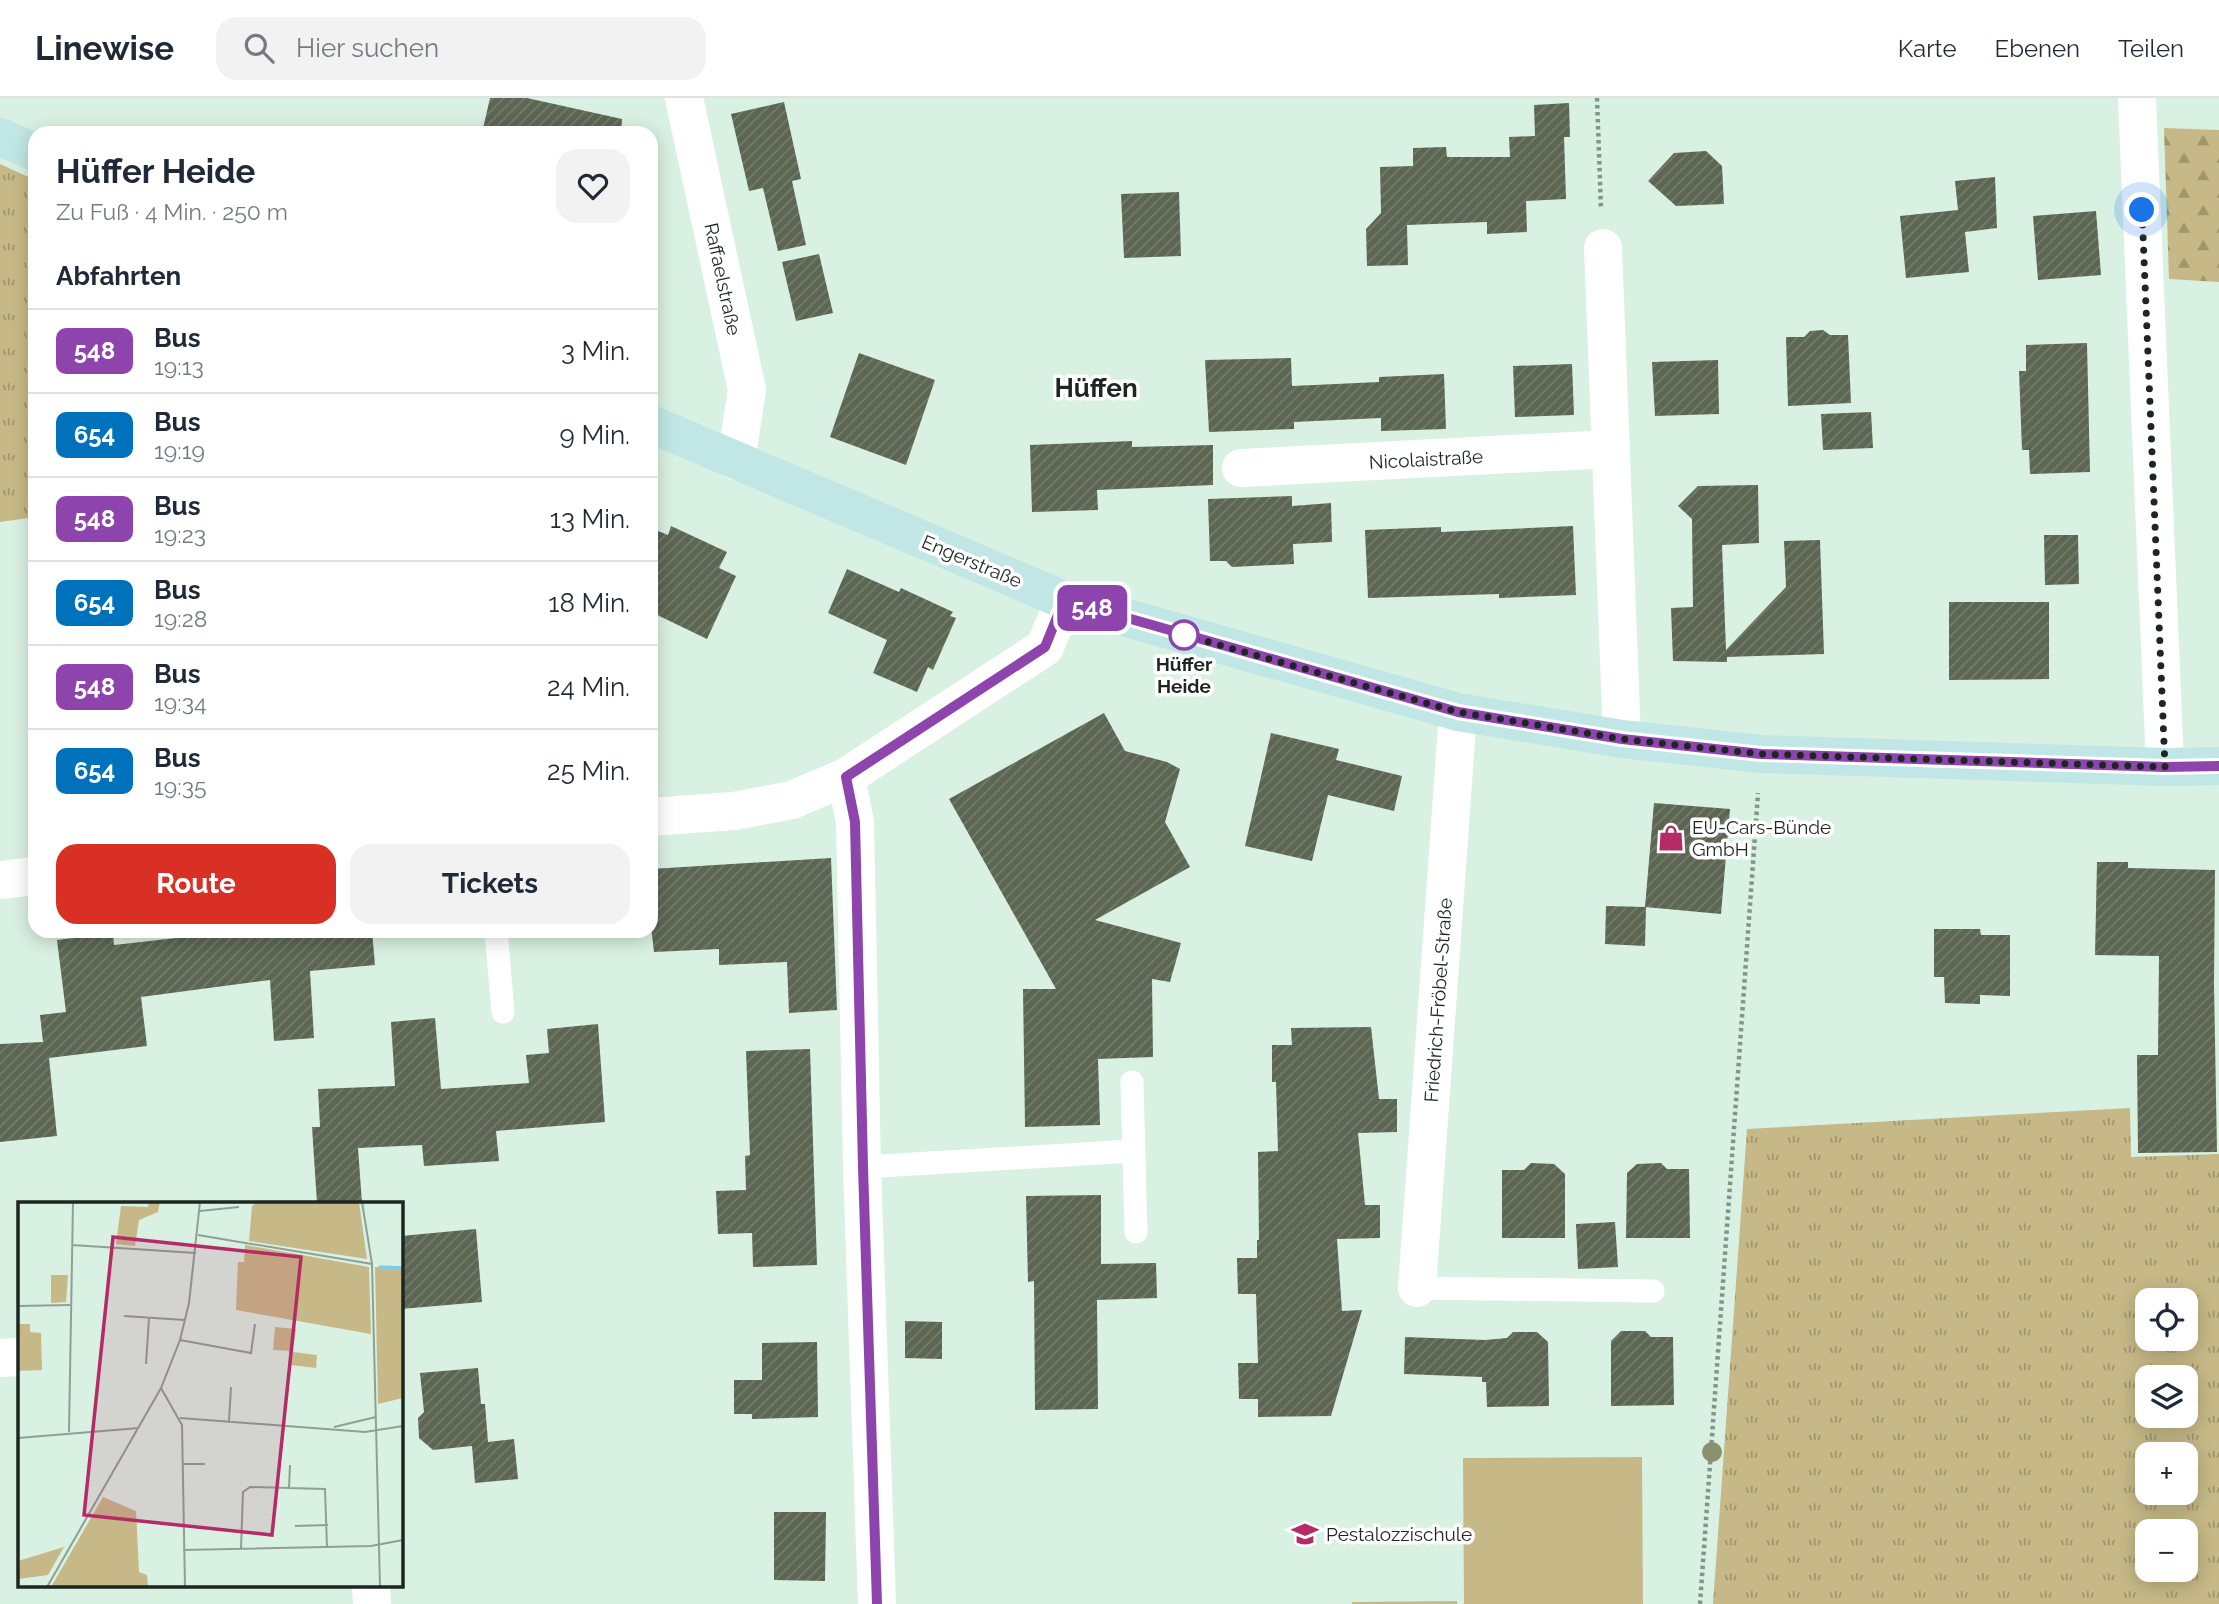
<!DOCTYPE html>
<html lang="de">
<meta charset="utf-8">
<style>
body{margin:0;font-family:Raleway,sans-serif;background:#f2f2f3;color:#1f2937;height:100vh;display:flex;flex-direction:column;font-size:26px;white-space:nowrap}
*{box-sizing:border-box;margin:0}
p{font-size:23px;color:#747a83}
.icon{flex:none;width:38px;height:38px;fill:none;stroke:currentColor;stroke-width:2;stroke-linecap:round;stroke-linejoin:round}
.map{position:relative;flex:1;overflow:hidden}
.panel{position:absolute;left:28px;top:28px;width:630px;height:812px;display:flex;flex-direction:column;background:#fff;border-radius:21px;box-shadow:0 4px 18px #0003}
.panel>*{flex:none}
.badge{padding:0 14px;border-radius:10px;font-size:24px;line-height:46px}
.controls{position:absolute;left:2135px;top:1190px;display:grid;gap:14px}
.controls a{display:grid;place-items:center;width:63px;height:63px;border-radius:14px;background:#fff;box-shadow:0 4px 18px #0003;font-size:35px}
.you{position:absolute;width:35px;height:35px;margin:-18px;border:5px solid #fff;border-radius:50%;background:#1a73e8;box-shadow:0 0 0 10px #1a73e833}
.map>.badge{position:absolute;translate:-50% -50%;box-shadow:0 0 0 4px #fff}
h2{padding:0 28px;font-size:26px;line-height:63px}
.round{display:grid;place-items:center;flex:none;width:74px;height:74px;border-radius:21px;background:#f2f2f3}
.summary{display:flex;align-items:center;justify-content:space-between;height:119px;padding:0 28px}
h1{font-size:33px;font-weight:700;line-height:52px}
.button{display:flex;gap:14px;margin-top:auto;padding:14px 28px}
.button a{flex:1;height:80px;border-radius:21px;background:#d93025;color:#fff;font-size:28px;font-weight:700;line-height:80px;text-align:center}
.button a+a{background:#f2f2f3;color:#1f2937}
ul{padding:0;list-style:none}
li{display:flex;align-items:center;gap:21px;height:84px;padding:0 28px;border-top:2px solid #e0e1e3}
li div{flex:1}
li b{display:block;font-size:26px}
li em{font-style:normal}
li .badge{min-width:77px;font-weight:700;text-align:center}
header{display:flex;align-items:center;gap:42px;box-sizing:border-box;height:98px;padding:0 35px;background:#fff;border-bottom:2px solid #e0e1e3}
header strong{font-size:33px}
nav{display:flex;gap:38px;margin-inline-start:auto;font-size:24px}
.search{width:490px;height:63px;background:#f2f2f3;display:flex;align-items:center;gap:18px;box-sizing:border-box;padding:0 24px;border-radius:21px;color:#747a83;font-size:26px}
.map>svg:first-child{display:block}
</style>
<header>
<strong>Linewise</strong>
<div class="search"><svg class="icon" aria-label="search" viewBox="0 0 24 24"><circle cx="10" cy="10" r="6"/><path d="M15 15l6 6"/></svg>Hier suchen</div>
<nav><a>Karte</a><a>Ebenen</a><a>Teilen</a></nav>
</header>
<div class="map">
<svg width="2219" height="1506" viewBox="0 0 2219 1506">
<defs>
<pattern id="grass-tufts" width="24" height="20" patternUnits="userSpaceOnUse" patternTransform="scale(1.75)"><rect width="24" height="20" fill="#c6b987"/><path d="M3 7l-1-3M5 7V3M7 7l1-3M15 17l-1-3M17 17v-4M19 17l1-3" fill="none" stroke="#a0966e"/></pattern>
<pattern id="forest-firs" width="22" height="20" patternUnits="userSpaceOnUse" patternTransform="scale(1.75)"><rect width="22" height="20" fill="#c6b987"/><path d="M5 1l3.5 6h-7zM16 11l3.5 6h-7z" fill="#a0966e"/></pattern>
<pattern id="building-hatch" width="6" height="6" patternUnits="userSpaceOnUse" patternTransform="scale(1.75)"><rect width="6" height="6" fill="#5d6652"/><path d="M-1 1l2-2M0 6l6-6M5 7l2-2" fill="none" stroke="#747c6c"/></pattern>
</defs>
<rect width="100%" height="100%" fill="#d9f1e2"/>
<path fill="url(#grass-tufts)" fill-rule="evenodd" d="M 0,66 L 35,82 L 35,419 L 0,424 Z
M 2130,1010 L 2131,1059 L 2219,1056 L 2219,1506 L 1713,1506 L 1747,1031 ZM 2147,1202 L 2186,1202 L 2186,1241 L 2147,1241 ZM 2147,1279 L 2186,1279 L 2186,1318 L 2147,1318 ZM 2147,1356 L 2186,1356 L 2186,1395 L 2147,1395 ZM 2147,1433 L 2186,1433 L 2186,1472 L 2147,1472 Z"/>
<path fill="url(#forest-firs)" d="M 2164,30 L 2219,32 L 2219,184 L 2169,181 Z"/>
<path fill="#c6b987" d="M 1642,1359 L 1643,1506 L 1464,1506 L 1463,1360 Z
M 1457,1503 L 1457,1506 L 1352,1506 L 1352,1504 Z"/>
<path fill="url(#building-hatch)" d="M 490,0 L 527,0 L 622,21 L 621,35 L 482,35 Z
M 784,4 L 801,81 L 792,83 L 806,147 L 778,153 L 763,90 L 749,93 L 731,16 Z
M 1569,5 L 1570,39 L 1564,39 L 1566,101 L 1526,103 L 1527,134 L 1487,136 L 1487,124 L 1407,127 L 1408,167 L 1367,168 L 1366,131 L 1381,115 L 1380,69 L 1413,68 L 1413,50 L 1446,49 L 1447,59 L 1510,59 L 1509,39 L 1535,38 L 1534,7 Z
M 1706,53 L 1722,68 L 1724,106 L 1676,108 L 1648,83 L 1674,55 Z
M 1995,79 L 1997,130 L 1965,134 L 1969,174 L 1906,180 L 1900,118 L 1958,112 L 1955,83 Z
M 1179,94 L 1181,158 L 1124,160 L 1121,96 Z
M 2096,113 L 2101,177 L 2038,182 L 2033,118 Z
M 819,156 L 833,215 L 796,223 L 782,164 Z
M 1823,232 L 1830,237 L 1848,237 L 1851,305 L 1788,308 L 1786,239 L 1804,239 L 1810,233 Z
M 2087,245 L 2090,374 L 2030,376 L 2029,352 L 2022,352 L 2019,273 L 2026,273 L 2026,247 Z
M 859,255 L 935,282 L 906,367 L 830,339 Z
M 1291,260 L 1292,288 L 1379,284 L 1379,279 L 1444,276 L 1446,331 L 1381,333 L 1381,320 L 1294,324 L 1294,331 L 1209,334 L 1205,262 Z
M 1718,262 L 1719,316 L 1655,318 L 1652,264 Z
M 1572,266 L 1574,317 L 1515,319 L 1513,268 Z
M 1871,314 L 1873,350 L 1823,352 L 1821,316 Z
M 1132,343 L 1132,349 L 1213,347 L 1213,387 L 1097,392 L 1098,412 L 1032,414 L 1030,347 Z
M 1758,387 L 1759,445 L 1722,447 L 1726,552 L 1786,489 L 1784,443 L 1820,442 L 1824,556 L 1727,559 L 1727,564 L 1673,563 L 1671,510 L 1693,509 L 1692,421 L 1678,408 L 1698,388 Z
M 1292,398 L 1292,408 L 1331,405 L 1332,444 L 1293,446 L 1294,466 L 1232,469 L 1226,463 L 1210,463 L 1208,401 Z
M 671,428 L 727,454 L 719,470 L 736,478 L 707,541 L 651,514 L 651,430 L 668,437 Z
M 1573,428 L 1576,497 L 1499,500 L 1499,496 L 1368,500 L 1365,432 L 1441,429 L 1441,434 Z
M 2044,437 L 2078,437 L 2079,486 L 2045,487 Z
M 847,471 L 899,494 L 901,490 L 953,514 L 950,518 L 956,520 L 933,572 L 928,569 L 917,594 L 873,575 L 887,542 L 828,515 Z
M 1949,504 L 2049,504 L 2049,581 L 1949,582 Z
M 1104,615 L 1125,653 L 1167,664 L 1180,671 L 1165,724 L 1190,769 L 1095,822 L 1181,845 L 1170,884 L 1152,881 L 1153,959 L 1098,961 L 1100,1027 L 1025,1029 L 1023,891 L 1056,891 L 949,701 Z
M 1271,635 L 1339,651 L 1336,662 L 1402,678 L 1394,713 L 1328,697 L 1312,763 L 1245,748 Z
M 1654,705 L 1730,711 L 1721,816 L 1645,809 Z
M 831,760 L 837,912 L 789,915 L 787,864 L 719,867 L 719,851 L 654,854 L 651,829 L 651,771 Z
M 2097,764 L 2128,764 L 2128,770 L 2215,772 L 2214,886 L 2217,1054 L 2138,1055 L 2137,957 L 2158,957 L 2159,858 L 2095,857 Z
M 1606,808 L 1646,809 L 1645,848 L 1605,846 Z
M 1934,831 L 1980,831 L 1981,837 L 2010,837 L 2010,898 L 1980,897 L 1980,906 L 1945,905 L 1944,879 L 1934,879 Z
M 212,833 L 372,833 L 375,867 L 310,873 L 314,940 L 274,943 L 270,882 L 141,899 L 147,948 L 49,960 L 57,1038 L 0,1044 L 0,946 L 43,944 L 40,917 L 66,914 L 57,842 L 113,835 L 114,847 L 212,836 Z
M 435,920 L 441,991 L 529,985 L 526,957 L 549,955 L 547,931 L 598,926 L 605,1024 L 496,1033 L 499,1063 L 424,1068 L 422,1047 L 358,1050 L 362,1105 L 317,1105 L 312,1029 L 320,1029 L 318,991 L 395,988 L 391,924 Z
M 1371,929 L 1379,1001 L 1397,1001 L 1397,1034 L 1358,1035 L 1365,1107 L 1380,1107 L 1380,1140 L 1337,1141 L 1342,1213 L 1362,1212 L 1331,1318 L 1258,1319 L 1258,1301 L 1239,1301 L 1238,1265 L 1258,1265 L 1256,1196 L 1238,1196 L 1237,1160 L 1257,1160 L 1257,1142 L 1259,1142 L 1258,1054 L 1278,1053 L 1276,984 L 1272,984 L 1272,947 L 1292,947 L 1291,930 Z
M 810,951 L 817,1167 L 753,1169 L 752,1135 L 718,1136 L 716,1093 L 746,1092 L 745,1058 L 750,1057 L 746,953 Z
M 1531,1065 L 1554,1066 L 1565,1076 L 1565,1140 L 1502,1140 L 1502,1072 L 1524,1072 Z
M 1661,1065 L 1667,1071 L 1689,1071 L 1690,1140 L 1626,1140 L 1627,1075 L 1637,1066 Z
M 1101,1097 L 1101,1166 L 1156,1165 L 1157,1200 L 1097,1202 L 1098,1311 L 1035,1312 L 1034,1183 L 1028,1184 L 1026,1098 Z
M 1615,1124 L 1618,1169 L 1578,1171 L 1576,1126 Z
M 476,1131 L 482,1204 L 401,1211 L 401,1138 Z
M 905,1223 L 942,1224 L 942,1261 L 905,1260 Z
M 1621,1233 L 1645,1233 L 1651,1239 L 1673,1239 L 1674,1307 L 1611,1308 L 1611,1243 Z
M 1513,1234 L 1537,1234 L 1548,1244 L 1549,1308 L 1487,1309 L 1486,1284 L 1482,1284 L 1482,1279 L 1404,1276 L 1405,1239 L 1485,1242 L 1507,1240 Z
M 817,1244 L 818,1319 L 752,1321 L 752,1316 L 734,1316 L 734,1282 L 762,1282 L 762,1245 Z
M 478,1270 L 481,1306 L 485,1306 L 488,1344 L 514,1341 L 518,1381 L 475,1385 L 472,1348 L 433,1352 L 419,1340 L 418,1320 L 424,1314 L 420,1275 Z
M 774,1414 L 826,1414 L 825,1483 L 774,1482 Z"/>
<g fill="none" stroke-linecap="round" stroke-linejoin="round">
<path stroke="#839489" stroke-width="4.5" stroke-dasharray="3.5 3.5" stroke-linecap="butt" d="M 1597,0 L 1601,111
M 1700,1506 L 1758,695"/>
<path stroke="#fff" stroke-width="23" d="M 496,833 L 503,914
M 1132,984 L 1136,1134
M 862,1069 L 1133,1053
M 1417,1190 L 1653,1193"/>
<path stroke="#fff" stroke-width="38" d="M 684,0 L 747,292 L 736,363
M 2137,0 L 2165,669
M 1603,150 L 1622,641
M 1241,370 L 1610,351
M 846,679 L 855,724 L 862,1069 L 877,1506
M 651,719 L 734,713 L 792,702 L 846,679 L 1045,549 L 1064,502
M 0,782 L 35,778
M 1417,1190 L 1458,614
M 0,1260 L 19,1259
M 371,1487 L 372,1506"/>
<path stroke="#c0e7e5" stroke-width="38" d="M 0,39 L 35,54
M 651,326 L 1064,502 L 1458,614 L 1622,641 L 1761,656 L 2165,669 L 2219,668"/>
</g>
<circle fill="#8b906d" cx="1712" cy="1354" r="10"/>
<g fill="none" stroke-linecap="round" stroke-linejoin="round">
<g stroke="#fff" stroke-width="16">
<path id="line" d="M 877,1506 L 863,1069 L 855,724 L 846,679 L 1045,549 L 1064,502 L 1458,614 L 1622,641 L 1761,656 L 2165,669 L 2219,668"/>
</g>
<use href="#line" stroke="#8e44ad" stroke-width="10"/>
<path stroke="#1d2621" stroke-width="7" stroke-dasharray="0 12.6" d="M 1184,537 L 1458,614 L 1622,641 L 1761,656 L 2165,669 L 2142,112"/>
</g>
<defs>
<g id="shop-bare" transform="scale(2.1)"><path d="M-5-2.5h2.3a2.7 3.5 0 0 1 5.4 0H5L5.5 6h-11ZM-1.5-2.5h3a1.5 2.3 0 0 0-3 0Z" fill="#b62b65" stroke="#fff" stroke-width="2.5" paint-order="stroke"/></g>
<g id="school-bare" transform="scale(2.1)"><path d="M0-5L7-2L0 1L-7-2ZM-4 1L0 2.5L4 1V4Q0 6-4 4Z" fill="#b62b65" stroke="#fff" stroke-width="2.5" paint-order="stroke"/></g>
</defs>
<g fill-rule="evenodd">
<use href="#shop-bare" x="1671" y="740"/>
<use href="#school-bare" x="1305" y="1436"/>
</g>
<circle fill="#fff" stroke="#8e44ad" stroke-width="3.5" cx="1184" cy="537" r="14"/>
<g text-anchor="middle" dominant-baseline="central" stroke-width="7" stroke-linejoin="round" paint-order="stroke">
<g font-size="19" fill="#1d2621" stroke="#fff">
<text transform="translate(723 181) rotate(78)">Raffaelstraße</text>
<text transform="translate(1426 361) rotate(-3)">Nicolaistraße</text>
<text transform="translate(972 463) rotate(23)">Engerstraße</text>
<text transform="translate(1438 902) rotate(-86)">Friedrich-Fröbel-Straße</text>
</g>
<g font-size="19" font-weight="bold" fill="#1d2621" stroke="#fff">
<text x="1184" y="566">Hüffer<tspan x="1184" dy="22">Heide</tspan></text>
</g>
<g font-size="19" fill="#1d2621" stroke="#fff" text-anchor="start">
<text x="1692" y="729">EU-Cars-Bünde<tspan x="1692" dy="22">GmbH</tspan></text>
<text x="1326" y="1436">Pestalozzischule</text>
</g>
<g font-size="26" font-weight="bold" fill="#1d2621" stroke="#fff">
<text x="1096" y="290">Hüffen</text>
</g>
</g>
<g transform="translate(18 1104)">
<rect width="385" height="385" fill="#d9f1e2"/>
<path d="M 239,0 L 341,0 L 349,57 L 231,39 L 234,4 ZM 227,43 L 351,65 L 353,132 L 218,108 L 220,60 L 226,60 ZM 385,64 L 385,196 L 360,202 L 357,65 ZM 33,73 L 50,73 L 48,100 L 33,101 ZM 0,122 L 12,122 L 12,130 L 23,131 L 24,168 L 0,169 ZM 85,295 L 118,309 L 121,370 L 129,373 L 130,385 L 33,385 ZM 46,345 L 30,373 L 0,377 L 0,359 Z" fill="#c6b987"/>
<path d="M 131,0 L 142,0 L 140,10 L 121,18 L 117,44 L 98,42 L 103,4 L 130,5 Z" fill="#c6b987"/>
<path d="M 257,125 L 278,127 L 275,150 L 299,153 L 298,166 L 272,163 L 273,149 L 255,148 Z" fill="#c6b987"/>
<path fill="none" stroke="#80cbe5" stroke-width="3.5" d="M 361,65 L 385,66"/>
<path fill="none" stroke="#8ea095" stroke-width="2" d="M 344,0 L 354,62 L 362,385M 182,9 L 221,5M 180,33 L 354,62M 54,43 L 178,51M 0,104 L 52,103M 106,114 L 167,118M 162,138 L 233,151 L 237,122M 128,162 L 131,116M 143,186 L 164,223 L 167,385M 162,216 L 347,230 L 385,224M 211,219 L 213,185M 316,225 L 358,215M 51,230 L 55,0M 0,236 L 121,226M 164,262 L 187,262M 271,286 L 272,263M 277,324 L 310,323M 223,347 L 225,290 L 232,285 L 307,287 L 309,345M 165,348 L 353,344 L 385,338M 29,385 L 143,186 L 162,138 L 171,101 L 182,0"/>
<path fill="#b62b65" fill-opacity="0.15" stroke="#b62b65" stroke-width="3.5" d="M 95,35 L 283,55 L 254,333 L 66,313 Z"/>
<rect width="385" height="385" fill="none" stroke="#1d2621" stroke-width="3.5"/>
</g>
</svg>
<div class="controls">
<a><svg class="icon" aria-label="locate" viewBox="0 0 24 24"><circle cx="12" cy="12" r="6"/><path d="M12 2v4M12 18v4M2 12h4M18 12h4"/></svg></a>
<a><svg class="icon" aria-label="layers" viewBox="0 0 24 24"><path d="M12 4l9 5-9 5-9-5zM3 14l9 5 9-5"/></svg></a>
<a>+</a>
<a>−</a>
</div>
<div class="you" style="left:2142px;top:112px"></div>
<b class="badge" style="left:1092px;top:510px;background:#8e44ad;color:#fff">548</b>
<section class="panel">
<div class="summary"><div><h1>Hüffer Heide</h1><p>Zu Fuß · 4 Min. · 250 m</p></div><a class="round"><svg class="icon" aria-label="heart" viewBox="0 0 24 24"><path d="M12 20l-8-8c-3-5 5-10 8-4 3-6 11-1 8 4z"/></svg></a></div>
<h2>Abfahrten</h2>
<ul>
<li><span class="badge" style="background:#8e44ad;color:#fff">548</span><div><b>Bus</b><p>19:13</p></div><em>3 Min.</em></li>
<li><span class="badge" style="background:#0072bc;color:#fff">654</span><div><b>Bus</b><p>19:19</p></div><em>9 Min.</em></li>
<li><span class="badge" style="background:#8e44ad;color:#fff">548</span><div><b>Bus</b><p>19:23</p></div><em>13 Min.</em></li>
<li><span class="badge" style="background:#0072bc;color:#fff">654</span><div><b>Bus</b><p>19:28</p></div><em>18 Min.</em></li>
<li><span class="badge" style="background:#8e44ad;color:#fff">548</span><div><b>Bus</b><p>19:34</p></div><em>24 Min.</em></li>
<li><span class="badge" style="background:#0072bc;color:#fff">654</span><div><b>Bus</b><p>19:35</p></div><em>25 Min.</em></li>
</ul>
<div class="button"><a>Route</a><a>Tickets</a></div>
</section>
</div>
